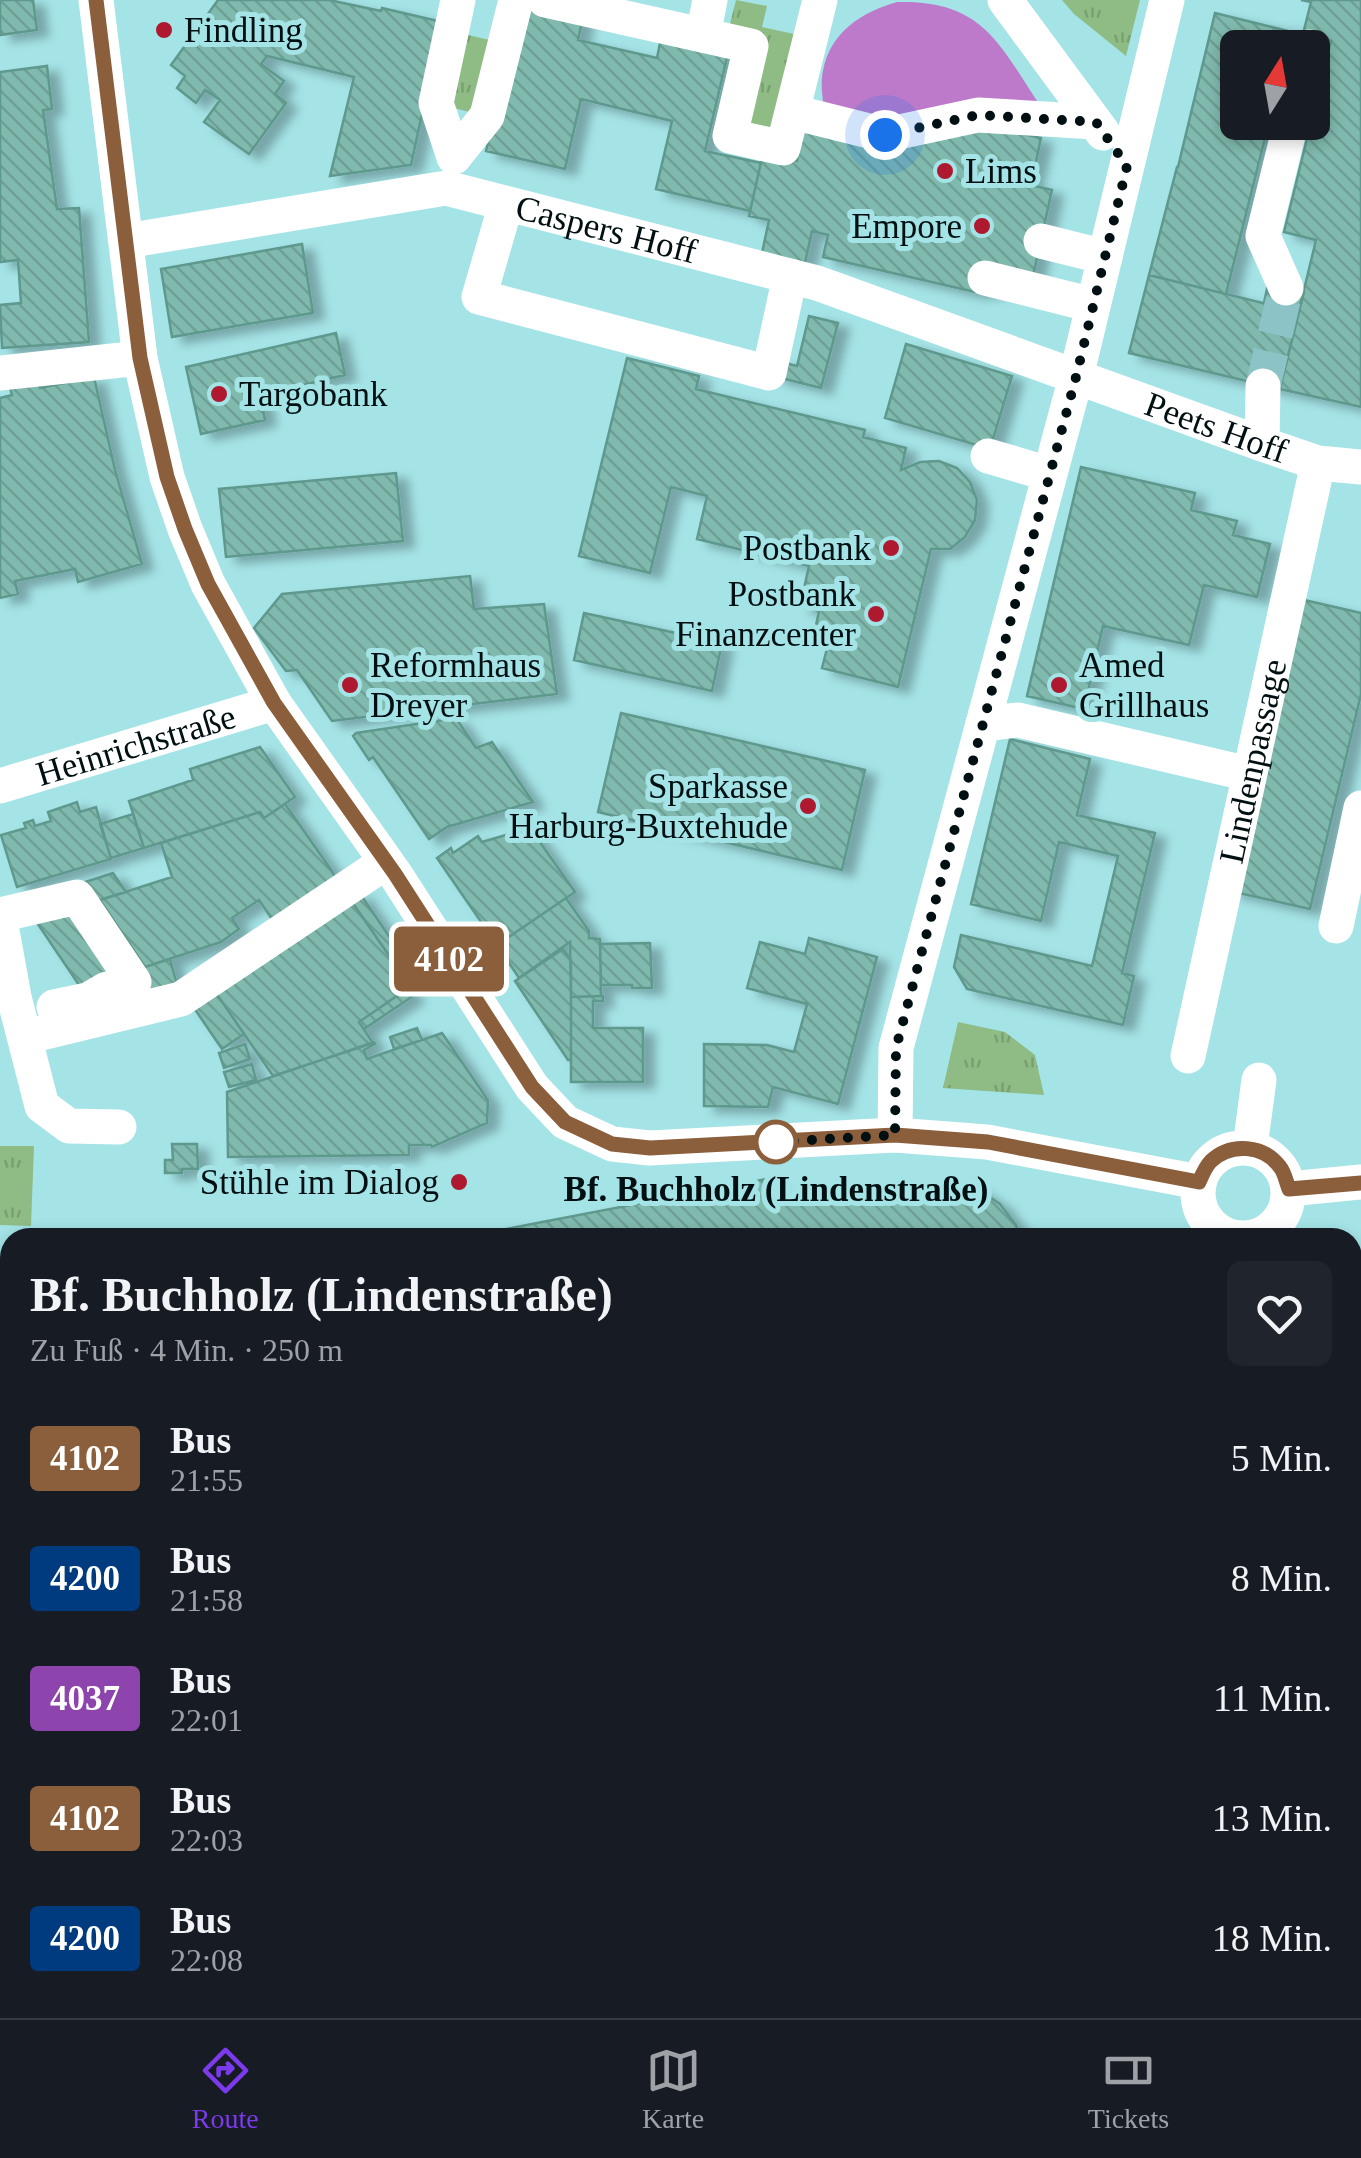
<!DOCTYPE html>
<html lang="de">
<meta charset="utf-8">
<style>
body{margin:0;font-family:Georgia,serif;background:#20242c;color:#f1f3f6;height:100vh;display:flex;flex-direction:column;font-size:38px;white-space:nowrap}
*{box-sizing:border-box;margin:0}
p{font-size:32px;color:#9ea1a6}
.icon{flex:none;width:55px;height:55px;fill:none;stroke:currentColor;stroke-width:2;stroke-linecap:round;stroke-linejoin:round}
.map{position:relative;flex:1;overflow:hidden}
.drawer{position:absolute;left:0px;top:1228px;width:1362px;height:792px;display:flex;flex-direction:column;background:#171b24;border-radius:30px 30px 0 0;box-shadow:0 5px 15px #0003}
.drawer>*{flex:none}
.badge{padding:0 20px;border-radius:8px;font-size:35px;line-height:65px}
.needle{width:65px;rotate:11deg}
.fabs{position:absolute;left:1220px;top:30px;display:grid;gap:20px}
.fabs a{display:grid;place-items:center;width:110px;height:110px;border-radius:15px;background:#171b24;box-shadow:0 5px 15px #0003;font-size:50px}
.you{position:absolute;width:50px;height:50px;margin:-25px;border:8px solid #fff;border-radius:50%;background:#1a73e8;box-shadow:0 0 0 15px #1a73e833}
.map>.badge{position:absolute;translate:-50% -50%;box-shadow:0 0 0 5px #fff}
.round{display:grid;place-items:center;flex:none;width:105px;height:105px;border-radius:15px;background:#20242c}
.overview{display:flex;align-items:center;justify-content:space-between;height:170px;padding:0 30px}
h1{font-size:48px;font-weight:600;line-height:75px}
ul{padding:0;list-style:none}
li{display:flex;align-items:center;gap:30px;height:120px;padding:0 30px}
li div{flex:1}
li b{display:block;font-size:38px}
li em{font-style:normal}
li .badge{min-width:110px;font-weight:700;text-align:center}
.dock{display:flex;justify-content:space-around;align-items:center;height:140px;border-top:2px solid #363941;background:#171b24;font-size:28px;color:#9ea1a6}
.dock a{display:grid;justify-items:center;gap:5px}
.dock .selected{color:#7c3aed}
.map>svg:first-child{display:block}
</style>
<div class="map">
<svg width="1361" height="2018" viewBox="0 0 1361 2018">
<defs>
<pattern id="grass-tufts" width="24" height="20" patternUnits="userSpaceOnUse" patternTransform="scale(2.5)"><rect width="24" height="20" fill="#8ebc84"/><path d="M3 7l-1-3M5 7V3M7 7l1-3M15 17l-1-3M17 17v-4M19 17l1-3" fill="none" stroke="#79a071"/></pattern>
<pattern id="building-back-hatch" width="6" height="6" patternUnits="userSpaceOnUse" patternTransform="scale(2.5)"><rect width="6" height="6" fill="#80baae"/><path d="M-1 5l2 2M0 0l6 6M5-1l2 2" fill="none" stroke="#6d9f95"/></pattern>
<filter id="shadow"><feDropShadow dx="11" dy="6" stdDeviation="5" flood-color="#0004"/></filter>
</defs>
<rect width="100%" height="100%" fill="#a4e3e6"/>
<path fill="url(#grass-tufts)" d="M 736,0 L 767,6 L 762,27 L 803,36 L 778,138 L 741,129 L 728,32 Z
M 1062,0 L 1140,0 L 1126,56 L 1074,14 Z
M 468,35 L 498,42 L 481,115 L 450,107 Z
M 958,1022 L 1005,1032 L 1035,1055 L 1044,1095 L 943,1088 Z
M 0,1146 L 34,1146 L 31,1226 L 0,1225 Z
M 244,2010 L 665,2010 L 701,2018 L 243,2018 Z"/>
<path fill="#bd7acb" d="M 897,2 C 981,0 998,41 1039,104 L 875,123 L 824,112 C 823,98 820,84 823,71 C 830,32 862,12 897,2 Z"/>
<path fill="url(#building-back-hatch)" stroke="#5e988d" stroke-width="2.5" filter="url(#shadow)" d="M 0,0 L 33,0 L 37,30 L 0,35 Z
M 218,0 L 329,0 L 381,11 L 382,8 L 442,22 L 411,165 L 330,176 L 354,77 L 267,56 L 261,64 L 284,81 L 275,94 L 286,103 L 249,154 L 204,122 L 220,100 L 205,90 L 196,103 L 177,88 L 185,76 L 171,65 Z
M 1301,0 L 1361,0 L 1361,407 L 1280,389 L 1316,240 L 1284,232 L 1331,41 L 1303,34 L 1311,2 Z
M 529,4 L 583,17 L 578,40 L 657,58 L 662,33 L 729,49 L 705,151 L 761,163 L 750,211 L 656,189 L 672,121 L 581,99 L 565,169 L 486,151 L 503,79 Z
M 1215,13 L 1292,32 L 1288,48 L 1238,48 L 1238,122 L 1269,122 L 1226,294 L 1149,275 L 1177,167 L 1178,167 Z
M 47,66 L 52,109 L 43,110 L 57,209 L 79,208 L 89,342 L 2,348 L 0,305 L 21,303 L 18,260 L 0,262 L 0,72 Z
M 989,126 L 1041,138 L 1031,185 L 1052,190 L 1031,285 L 975,292 L 823,257 L 828,235 L 812,231 L 805,263 L 762,253 L 769,220 L 749,216 L 763,153 L 797,161 L 804,127 Z
M 302,244 L 313,313 L 172,337 L 161,269 Z
M 1149,275 L 1299,312 L 1280,389 L 1129,353 Z
M 1268,284 L 1304,292 L 1299,312 L 1264,303 Z
M 809,316 L 838,323 L 821,388 L 773,376 L 777,361 L 797,366 Z
M 336,333 L 345,375 L 260,395 L 265,420 L 201,434 L 186,367 Z
M 906,344 L 1012,376 L 990,449 L 885,418 Z
M 627,358 L 699,376 L 696,389 L 865,430 L 863,437 L 906,448 L 901,470 L 920,462 L 939,461 L 957,468 L 970,482 L 977,500 L 975,520 L 965,537 L 950,549 L 931,549 L 898,687 L 822,668 L 831,633 L 815,630 L 819,611 L 800,606 L 809,566 L 697,539 L 707,496 L 671,487 L 650,573 L 579,556 Z
M 37,377 L 40,388 L 94,377 L 115,470 L 142,564 L 78,582 L 75,569 L 15,581 L 18,594 L 0,598 L 0,398 L 12,395 L 9,384 Z
M 1081,467 L 1195,493 L 1191,510 L 1237,521 L 1233,535 L 1270,544 L 1257,597 L 1204,585 L 1189,645 L 1103,626 L 1084,709 L 1027,696 Z
M 396,473 L 403,541 L 226,557 L 219,489 Z
M 470,576 L 474,609 L 544,604 L 557,694 L 332,721 L 297,670 L 286,671 L 254,628 L 282,594 Z
M 1300,599 L 1361,613 L 1361,694 L 1310,909 L 1230,891 Z
M 584,613 L 722,643 L 712,691 L 574,660 Z
M 621,713 L 865,770 L 842,870 L 598,812 Z
M 456,718 L 476,748 L 492,742 L 533,802 L 447,827 L 429,839 L 373,757 L 369,760 L 353,736 L 356,733 Z
M 1010,739 L 1090,759 L 1077,815 L 1155,833 L 1122,973 L 1134,976 L 1123,1025 L 967,989 L 954,967 L 961,935 L 1092,966 L 1118,856 L 1059,842 L 1041,921 L 971,904 Z
M 260,747 L 295,797 L 264,818 L 260,812 L 144,848 L 129,801 L 193,780 L 190,769 Z
M 77,802 L 80,812 L 96,807 L 111,859 L 17,887 L 1,835 L 26,828 L 24,823 L 33,820 L 35,826 L 51,821 L 48,812 Z
M 285,804 L 332,871 L 339,886 L 278,928 L 259,900 L 232,918 L 239,929 L 221,942 L 145,967 L 100,900 L 172,877 L 161,843 L 260,812 L 264,818 Z
M 133,814 L 144,848 L 111,858 L 100,824 Z
M 530,828 L 575,892 L 497,945 L 437,858 L 451,848 L 453,853 L 478,836 L 482,842 Z
M 113,873 L 126,892 L 100,900 L 145,967 L 170,959 L 177,985 L 119,1000 L 83,991 L 31,914 L 51,893 Z
M 359,892 L 414,973 L 405,979 L 350,899 Z
M 566,898 L 589,931 L 589,938 L 600,939 L 601,996 L 571,997 L 570,942 L 519,978 L 497,945 Z
M 350,899 L 406,980 L 403,982 L 407,989 L 359,1022 L 373,1043 L 273,1076 L 214,990 Z
M 809,938 L 877,957 L 838,1104 L 773,1087 L 768,1107 L 704,1106 L 704,1044 L 767,1045 L 794,1052 L 807,1004 L 747,988 L 760,942 L 805,954 Z
M 650,942 L 652,988 L 632,988 L 632,985 L 601,985 L 600,944 L 650,943 Z
M 563,949 L 571,960 L 571,1060 L 568,1060 L 515,981 Z
M 407,989 L 413,996 L 364,1029 L 359,1022 Z
M 214,990 L 244,1034 L 222,1049 L 192,1005 Z
M 603,996 L 603,1001 L 593,1001 L 593,1028 L 643,1028 L 643,1082 L 571,1082 L 571,997 Z
M 417,1028 L 422,1040 L 394,1049 L 390,1037 Z
M 442,1033 L 488,1100 L 487,1123 L 432,1147 L 431,1145 L 409,1145 L 409,1155 L 228,1157 L 227,1092 L 374,1042 L 375,1044 L 364,1050 L 367,1059 Z
M 245,1044 L 250,1059 L 224,1068 L 219,1053 Z
M 252,1064 L 256,1080 L 229,1087 L 224,1072 Z
M 172,1144 L 197,1144 L 198,1169 L 182,1169 L 182,1173 L 165,1173 L 165,1160 L 173,1160 Z
M 772,1178 L 777,1204 L 878,1184 L 880,1193 L 953,1182 L 978,1189 L 1000,1204 L 1016,1225 L 1020,1238 L 459,1238 Z
M 0,1932 L 10,1933 L 11,2018 L 0,2018 Z"/>
<g fill="none" stroke-linecap="round" stroke-linejoin="round">
<path stroke="#8bc3c6" stroke-width="35" stroke-dasharray="35 18" stroke-linecap="butt" d="M 1263,386 L 1286,288"/>
<g stroke="#fff" stroke-width="35">
<path d="M 96,0 L 140,358 L 167,477 L 185,529 L 208,584 L 274,703 L 395,874 L 532,1087 L 565,1122 L 612,1144 L 650,1148 L 895,1135 L 987,1142 L 1199,1182"/>
<path d="M 545,0 L 751,46 L 730,136 L 783,148 L 820,0"/>
<path d="M 1005,0 L 1103,133"/>
<path d="M 703,35 L 710,0"/>
<path d="M 1309,48 L 1309,47"/>
<path d="M 793,112 L 885,135 L 978,115 L 1095,122"/>
<path d="M 454,157 L 487,116 L 516,0"/>
<path d="M 454,157 L 436,103 L 458,0"/>
<path d="M 506,204 L 479,297 L 769,373 L 790,276"/>
<path id="s1" d="M 126,241 L 446,188 L 817,283 L 1262,444 L 1318,463 L 1361,467"/>
<path d="M 1041,241 L 1105,257"/>
<path d="M 985,278 L 1093,305"/>
<path d="M 1286,288 L 1263,236 L 1291,122"/>
<path d="M 0,373 L 140,358"/>
<path d="M 1262,444 L 1263,386"/>
<path d="M 988,456 L 1049,474"/>
<path d="M 983,724 L 1018,720 L 1249,774"/>
<path id="s2" d="M 0,786 L 274,703"/>
<path d="M 0,915 L 77,897 L 134,982"/>
<path d="M 0,920 L 14,997 L 42,1106 L 69,1126 L 119,1127"/>
<path d="M 1336,926 L 1361,808"/>
<path d="M 54,1007 L 88,1000 L 107,989"/>
<path d="M 25,1037 L 181,999 L 386,862"/>
<path id="s3" d="M 1188,1056 L 1318,463"/>
<path d="M 895,1135 L 896,1048 L 1076,377 L 1167,0"/>
<path d="M 1250,1147 L 1259,1080"/>
<circle cx="1243" cy="1193" r="45"/>
<path d="M 1289,1189 L 1361,1182"/>
<path d="M 1352,1544 L 1361,1546"/>
<path d="M 1352,1839 L 1361,1822"/>
<path d="M 1263,2018 L 1267,2010"/>
</g>
<g stroke="#243d3f" stroke-width="11">
<path id="rail" d="M 1352,1303 L 1361,1302
M 1352,1335 L 1361,1333
M 0,1442 L 10,1442
M 0,1470 L 10,1470
M 0,1539 L 10,1539
M 0,1564 L 10,1564
M 0,1805 L 10,1806
M 0,1831 L 10,1832
M 828,2010 L 853,2018
M 916,2010 L 940,2018"/>
</g>
<use href="#rail" stroke="#a4e3e6" stroke-width="8" stroke-dasharray="22" stroke-linecap="butt"/>
</g>
<g fill="none" stroke-linecap="round" stroke-linejoin="round">
<g stroke="#fff" stroke-width="22">
<path id="line" d="M 96,0 L 140,358 L 167,477 L 185,529 L 208,584 L 274,703 L 395,874 L 532,1087 L 565,1122 L 612,1144 L 650,1148 L 895,1135 L 988,1142 L 1199,1182 C 1202,1175 1206,1166 1211,1161 C 1231,1142 1264,1145 1280,1167 C 1285,1173 1286,1182 1289,1189 L 1361,1183"/>
</g>
<use href="#line" stroke="#8b5e3c" stroke-width="15"/>
<path stroke="#000f11" stroke-width="10" stroke-dasharray="0 18" d="M 776,1142 L 895,1135 L 896,1048 L 1076,377 L 1127,166 L 1096,122 L 978,115 L 885,135"/>
</g>
<g fill="#ae1930" stroke="#a4e3e6" stroke-width="4">
<circle cx="164" cy="30" r="10"/>
<circle cx="945" cy="171" r="10"/>
<circle cx="982" cy="226" r="10"/>
<circle cx="219" cy="394" r="10"/>
<circle cx="891" cy="548" r="10"/>
<circle cx="876" cy="614" r="10"/>
<circle cx="350" cy="685" r="10"/>
<circle cx="1059" cy="685" r="10"/>
<circle cx="808" cy="806" r="10"/>
<circle cx="459" cy="1182" r="10"/>
</g>
<circle fill="#fff" stroke="#8b5e3c" stroke-width="5" cx="776" cy="1142" r="20"/>
<g text-anchor="middle" dominant-baseline="central" stroke-width="10" stroke-linejoin="round" paint-order="stroke">
<g font-size="35" fill="#000f11" stroke="#a4e3e6" text-anchor="start">
<text x="184" y="30">Findling</text>
<text x="965" y="171">Lims</text>
<text x="962" y="226" text-anchor="end">Empore</text>
<text x="239" y="394">Targobank</text>
<text x="871" y="548" text-anchor="end">Postbank</text>
<text x="856" y="594" text-anchor="end">Postbank<tspan x="856" dy="40">Finanzcenter</tspan></text>
<text x="370" y="665">Reformhaus<tspan x="370" dy="40">Dreyer</tspan></text>
<text x="1079" y="665">Amed<tspan x="1079" dy="40">Grillhaus</tspan></text>
<text x="788" y="786" text-anchor="end">Sparkasse<tspan x="788" dy="40">Harburg-Buxtehude</tspan></text>
<text x="439" y="1182" text-anchor="end">Stühle im Dialog</text>
</g>
<g font-size="35" fill="#000f11" stroke="#a4e3e6">
<text stroke="none"><textPath href="#s1" startOffset="490">Caspers Hoff</textPath></text>
<text stroke="none"><textPath href="#s1" startOffset="1132">Peets Hoff</textPath></text>
<text stroke="none"><textPath href="#s2" startOffset="142">Heinrichstraße</textPath></text>
<text stroke="none"><textPath href="#s3" startOffset="302">Lindenpassage</textPath></text>
</g>
<g font-size="35" font-weight="bold" fill="#000f11" stroke="#a4e3e6">
<text x="776" y="1189">Bf. Buchholz (Lindenstraße)</text>
</g>
</g>
</svg>
<div class="fabs">
<a><svg class="needle" viewBox="-14 -14 28 28"><path d="M0-13l5 13h-10z" fill="#e53935"/><path d="M0 13l5-13h-10z" fill="#9ea1a6"/></svg></a>
</div>
<div class="you" style="left:885px;top:135px"></div>
<b class="badge" style="left:449px;top:959px;background:#8b5e3c;color:#fff">4102</b>
<section class="drawer">
<div class="overview"><div><h1>Bf. Buchholz (Lindenstraße)</h1><p>Zu Fuß · 4 Min. · 250 m</p></div><a class="round"><svg class="icon" aria-label="heart" viewBox="0 0 24 24"><path d="M12 20l-8-8c-3-5 5-10 8-4 3-6 11-1 8 4z"/></svg></a></div>
<ul>
<li><span class="badge" style="background:#8b5e3c;color:#fff">4102</span><div><b>Bus</b><p>21:55</p></div><em>5 Min.</em></li>
<li><span class="badge" style="background:#003b80;color:#fff">4200</span><div><b>Bus</b><p>21:58</p></div><em>8 Min.</em></li>
<li><span class="badge" style="background:#8e44ad;color:#fff">4037</span><div><b>Bus</b><p>22:01</p></div><em>11 Min.</em></li>
<li><span class="badge" style="background:#8b5e3c;color:#fff">4102</span><div><b>Bus</b><p>22:03</p></div><em>13 Min.</em></li>
<li><span class="badge" style="background:#003b80;color:#fff">4200</span><div><b>Bus</b><p>22:08</p></div><em>18 Min.</em></li>
</ul>
</section>
</div>
<nav class="dock">
<a class="selected"><svg class="icon" aria-label="directions" viewBox="0 0 24 24"><path d="M12 3l9 9-9 9-9-9zM9 14v-3h6M13 9l2 2-2 2"/></svg>Route</a>
<a><svg class="icon" aria-label="map" viewBox="0 0 24 24"><path d="M3 6l6-2 6 2 6-2v14l-6 2-6-2-6 2zM9 4v14M15 6v14"/></svg>Karte</a>
<a><svg class="icon" aria-label="tickets" viewBox="0 0 24 24"><path d="M3 7h18v10H3zM15 7v10"/></svg>Tickets</a>
</nav>
